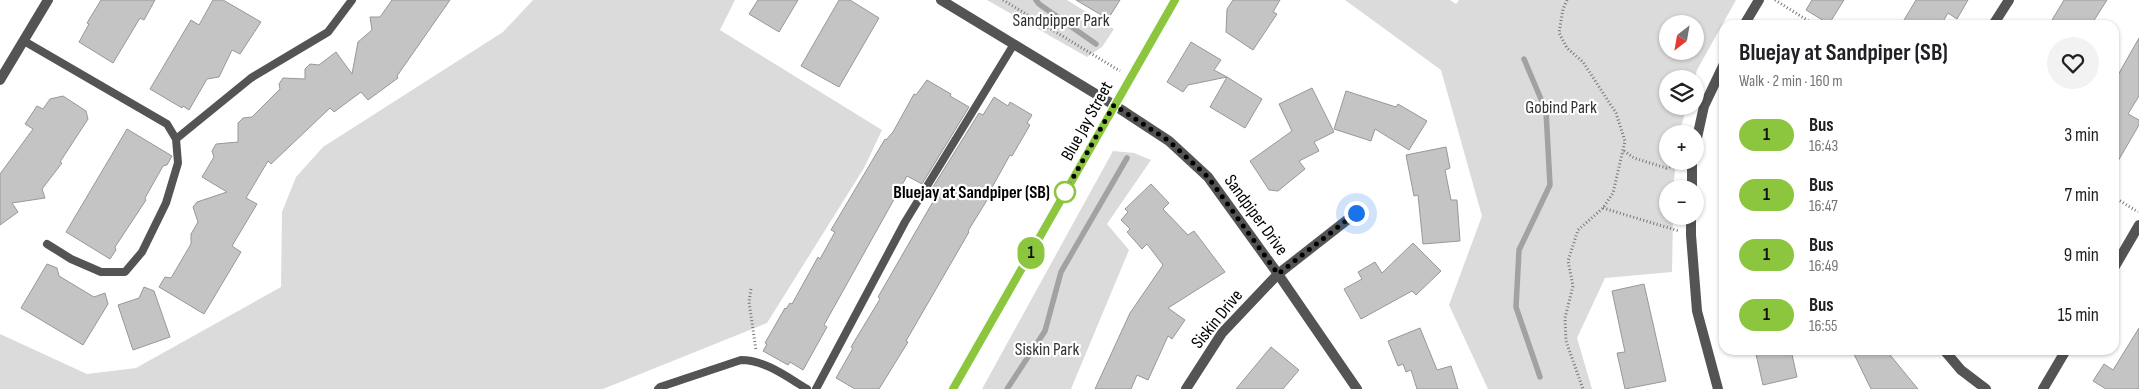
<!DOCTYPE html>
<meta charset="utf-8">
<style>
body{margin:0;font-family:"Sofia Sans Condensed",sans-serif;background:#f2f2f2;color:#202124;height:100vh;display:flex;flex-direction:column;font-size:19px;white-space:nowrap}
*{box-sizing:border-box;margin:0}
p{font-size:16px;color:#757577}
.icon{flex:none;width:28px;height:28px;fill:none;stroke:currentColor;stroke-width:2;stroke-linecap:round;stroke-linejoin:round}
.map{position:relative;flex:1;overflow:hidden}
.drawer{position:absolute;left:1719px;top:20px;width:400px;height:335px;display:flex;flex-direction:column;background:#fff;border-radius:15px;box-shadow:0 1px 4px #0004}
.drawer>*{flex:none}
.badge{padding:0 10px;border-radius:16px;font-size:18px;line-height:32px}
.needle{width:32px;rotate:211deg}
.buttons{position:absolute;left:1659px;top:15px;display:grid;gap:10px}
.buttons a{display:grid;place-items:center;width:45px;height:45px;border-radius:50%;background:#fff;box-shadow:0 1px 4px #0004;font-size:25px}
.you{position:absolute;width:25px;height:25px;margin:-12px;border:4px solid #fff;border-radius:50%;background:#1a73e8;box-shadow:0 0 0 8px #1a73e833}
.map>.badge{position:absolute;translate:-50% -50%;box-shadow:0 0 0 2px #fff}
.round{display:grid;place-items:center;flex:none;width:52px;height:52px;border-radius:26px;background:#f2f2f2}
.overview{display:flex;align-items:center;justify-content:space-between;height:85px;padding:0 20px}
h1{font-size:24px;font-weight:700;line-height:38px}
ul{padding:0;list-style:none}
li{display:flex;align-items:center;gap:15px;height:60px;padding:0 20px}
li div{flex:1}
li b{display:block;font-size:19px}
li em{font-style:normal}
li .badge{min-width:55px;font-weight:700;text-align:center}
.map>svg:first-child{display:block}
</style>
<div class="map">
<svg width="2139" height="389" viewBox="0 0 2139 389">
<rect width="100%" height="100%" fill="#fff"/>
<path fill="#dbdbdb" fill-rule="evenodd" d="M 533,0 L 735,0 L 720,30 L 882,130 L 864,168 L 767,323 L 603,389 L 0,389 L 0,334 L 87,374 L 136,368 L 281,287 L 282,212 L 296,177 L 323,147 L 503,32 Z
M 987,0 L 1067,0 L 1114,29 L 1102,47 L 1087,57 Z
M 1345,0 L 1450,0 L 1456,4 L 1459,0 L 1736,0 L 1697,70 L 1695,79 L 1668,79 L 1668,106 L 1687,106 L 1679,134 L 1668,134 L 1668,161 L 1676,161 L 1673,189 L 1668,189 L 1668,216 L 1673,216 L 1672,272 L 1605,278 L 1577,338 L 1592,389 L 1488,389 L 1449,305 L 1482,216 L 1441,70 ZM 1668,24 L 1695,24 L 1695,51 L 1668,51 Z
M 1113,151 L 1134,153 L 1151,160 L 1107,224 L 1129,250 L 1071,389 L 982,389 Z"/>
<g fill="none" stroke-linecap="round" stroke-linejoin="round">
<path stroke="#a2a2a2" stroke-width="5.5" d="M 1036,0 L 1039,4 L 1096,44
M 1524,59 L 1546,111 L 1550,185 L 1519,250 L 1516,307 L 1540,377
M 1007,389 L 1045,331 L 1061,272 L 1127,158"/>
</g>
<path fill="#c4c4c4" stroke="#989898" d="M 101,0 L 155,0 L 144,20 L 140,18 L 113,63 L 79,42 L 89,24 L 87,23 Z
M 213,0 L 223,0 L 261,22 L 240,54 L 232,50 L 219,77 L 207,79 L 189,110 L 183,106 L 182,108 L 150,89 L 191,20 L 199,25 Z
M 392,0 L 450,0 L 397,76 L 398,78 L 368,100 L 361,92 L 334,112 L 330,108 L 271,164 L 268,161 L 246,198 L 257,204 L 232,246 L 241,252 L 204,314 L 159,287 L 165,277 L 171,278 L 191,244 L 191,234 L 198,222 L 193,207 L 197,202 L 227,192 L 202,177 L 214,157 L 212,151 L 216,144 L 238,142 L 238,123 L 243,118 L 252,117 L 280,89 L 279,84 L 283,78 L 305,79 L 305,69 L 310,64 L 319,65 L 336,52 L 352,74 L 358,42 L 372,30 L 370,17 L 380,17 Z
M 758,0 L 798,0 L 779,32 L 749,14 Z
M 839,0 L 850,0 L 879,18 L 839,87 L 801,66 Z
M 1076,0 L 1120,0 L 1108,19 Z
M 1233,0 L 1280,0 L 1273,12 L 1277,14 L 1253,50 L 1226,32 L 1227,9 Z
M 1812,0 L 1844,0 L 1829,24 L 1806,10 Z
M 1916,0 L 1968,0 L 1957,19 L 1948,13 L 1941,25 L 1901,25 Z
M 2064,0 L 2107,0 L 2091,25 L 2049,25 Z
M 2139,38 L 2139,96 L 2128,114 L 2139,120 L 2139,125 L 2114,168 L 2114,82 Z
M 1191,42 L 1221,60 L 1214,70 L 1227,77 L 1188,85 L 1183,92 L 1167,82 Z
M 1227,77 L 1262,99 L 1245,128 L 1210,107 Z
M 927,80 L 951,94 L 950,96 L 969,107 L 922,184 L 907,176 L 824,325 L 827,327 L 803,370 L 790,362 L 788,365 L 763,351 L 767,344 L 765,343 L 785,308 L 786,309 L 790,303 L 792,304 L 818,257 L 820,259 L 835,232 L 831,230 L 885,139 L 886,140 L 893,132 L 914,94 L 916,95 Z
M 1312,88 L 1334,132 L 1314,142 L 1319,151 L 1299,161 L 1305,169 L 1278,191 L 1269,190 L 1250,161 L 1292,131 L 1279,104 Z
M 1346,91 L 1396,107 L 1398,104 L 1427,121 L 1409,150 L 1375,129 L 1371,141 L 1334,129 Z
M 63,96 L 86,111 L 88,119 L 60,162 L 62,163 L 42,189 L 45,198 L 12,203 L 18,212 L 0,225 L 0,174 L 33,129 L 25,124 L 37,106 L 43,109 L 50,99 Z
M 994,97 L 1008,106 L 1010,102 L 1032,115 L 1027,123 L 1030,125 L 1012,156 L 1010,155 L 990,191 L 992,192 L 968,231 L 969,232 L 906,341 L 908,342 L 879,389 L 855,389 L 836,378 L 853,348 L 851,347 L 880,299 L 878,297 L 938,193 L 931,190 L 979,113 L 983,115 Z
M 127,129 L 172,156 L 167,165 L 163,166 L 145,198 L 146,200 L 115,247 L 116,250 L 110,259 L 66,232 Z
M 1446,147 L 1450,168 L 1445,170 L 1451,200 L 1457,200 L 1460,241 L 1423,244 L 1418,195 L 1414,196 L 1406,155 Z
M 1151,184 L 1169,203 L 1163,209 L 1188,235 L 1194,231 L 1225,272 L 1168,308 L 1185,320 L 1172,339 L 1168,336 L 1148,380 L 1137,375 L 1131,389 L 1095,389 L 1130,313 L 1163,265 L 1147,244 L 1142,249 L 1127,232 L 1130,229 L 1121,220 L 1128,212 L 1125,209 Z
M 1413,243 L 1441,271 L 1416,295 L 1412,291 L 1361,319 L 1344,289 L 1362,279 L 1358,272 L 1375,262 L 1382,273 Z
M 47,264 L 57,268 L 59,276 L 94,297 L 105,293 L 108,304 L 83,345 L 21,308 Z
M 1644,284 L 1666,381 L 1625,389 L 1617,353 L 1625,352 L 1612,291 Z
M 144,287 L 154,291 L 170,337 L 133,350 L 118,305 L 139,298 Z
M 1420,328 L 1437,370 L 1451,366 L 1458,389 L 1417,389 L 1411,370 L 1406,372 L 1403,364 L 1398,366 L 1388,341 Z
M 2139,328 L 2139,389 L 2106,389 L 2093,381 L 2104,364 L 2113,370 Z
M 1271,347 L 1299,370 L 1283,389 L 1236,389 Z
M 1755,350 L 1791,350 L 1797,377 L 1763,385 Z
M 1852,350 L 1886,350 L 1918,389 L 1871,389 Z"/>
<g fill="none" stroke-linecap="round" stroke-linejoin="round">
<path stroke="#767676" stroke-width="3" stroke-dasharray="1 2.5" stroke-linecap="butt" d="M 1003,0 L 1120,71
M 1567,0 L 1563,9 L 1559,33 L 1567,48 L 1583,62 L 1616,113 L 1625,141 L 1613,193 L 1603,208 L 1578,230 L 1568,261 L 1573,286 L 1565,318 L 1566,341 L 1583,389
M 1775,0 L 1815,25
M 1624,151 L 1634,158 L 1666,168 L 1679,164
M 2114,197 L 2138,212
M 1603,208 L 1679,231
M 751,289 L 749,302 L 756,350"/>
<path stroke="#545454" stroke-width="8" d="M 24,41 L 167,124 L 176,139 L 178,163 L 166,203 L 142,252 L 125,272 L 101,272 L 71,259 L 47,244
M 176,139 L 251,78 L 328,32 L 352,0
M 658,389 L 660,387 L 741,360 C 765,360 787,377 807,389
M 816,389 L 905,222 L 1014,44"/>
<path stroke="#545454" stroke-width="10" d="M 941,0 L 1114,105
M 1744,25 L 1759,0
M 1993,25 L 2009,0
M 0,80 L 48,0
M 1695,147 L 1704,106 L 1724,64
M 1692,189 L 1692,161
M 1691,216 L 1691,235 L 1697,311 L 1718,389
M 2114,268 L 2139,225
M 1944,350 L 1961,370 L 1986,389
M 1186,389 L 1222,333 L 1278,274 L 1356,213
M 2043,389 L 2066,350"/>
<path stroke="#545454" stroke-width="10" d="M 1114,105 L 1169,141 L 1208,177 L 1278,274 L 1357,389
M 953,389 L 1175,0"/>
</g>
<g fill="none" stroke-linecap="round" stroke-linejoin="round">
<g stroke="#fff" stroke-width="11">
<path id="line" d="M 953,389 L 1175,0"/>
</g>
<use href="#line" stroke="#8cc63f" stroke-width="8"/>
<path stroke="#000" stroke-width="5" stroke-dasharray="0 9" d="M 1065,192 L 1114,105 L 1169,141 L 1208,177 L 1278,274 L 1356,213"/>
</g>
<circle fill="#fff" stroke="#8cc63f" stroke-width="2.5" cx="1065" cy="192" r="10"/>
<g text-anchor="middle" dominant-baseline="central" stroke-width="4.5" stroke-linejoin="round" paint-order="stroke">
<g font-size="18" fill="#323232" stroke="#fff">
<text x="1061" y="20">Sandpipper Park</text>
<text x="1561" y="107">Gobind Park</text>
<text x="1047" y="349">Siskin Park</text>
</g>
<g font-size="18" fill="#000" stroke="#fff">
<text transform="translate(1087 121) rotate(-61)">Blue Jay Street</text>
<text transform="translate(1256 215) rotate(54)">Sandpiper Drive</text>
<text transform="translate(1217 319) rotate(-51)">Siskin Drive</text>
</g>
<g font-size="18" font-weight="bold" fill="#000" stroke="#fff" text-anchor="end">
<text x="1050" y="192">Bluejay at Sandpiper (SB)</text>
</g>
</g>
</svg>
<div class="buttons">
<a><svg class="needle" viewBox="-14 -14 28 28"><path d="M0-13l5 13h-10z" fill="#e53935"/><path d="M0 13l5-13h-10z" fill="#757577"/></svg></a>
<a><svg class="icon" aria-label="layers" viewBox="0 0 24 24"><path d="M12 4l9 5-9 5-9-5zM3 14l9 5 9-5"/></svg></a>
<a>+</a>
<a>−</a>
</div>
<div class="you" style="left:1356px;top:213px"></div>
<b class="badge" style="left:1031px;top:253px;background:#8cc63f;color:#111">1</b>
<section class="drawer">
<div class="overview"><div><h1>Bluejay at Sandpiper (SB)</h1><p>Walk · 2 min · 160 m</p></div><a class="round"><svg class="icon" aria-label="heart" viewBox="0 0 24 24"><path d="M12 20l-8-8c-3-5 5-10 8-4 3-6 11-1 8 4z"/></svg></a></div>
<ul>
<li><span class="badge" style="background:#8cc63f;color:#111">1</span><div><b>Bus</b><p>16:43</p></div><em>3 min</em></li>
<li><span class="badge" style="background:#8cc63f;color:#111">1</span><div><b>Bus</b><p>16:47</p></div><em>7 min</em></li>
<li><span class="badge" style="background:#8cc63f;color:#111">1</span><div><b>Bus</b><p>16:49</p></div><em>9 min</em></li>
<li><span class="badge" style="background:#8cc63f;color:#111">1</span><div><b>Bus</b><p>16:55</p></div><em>15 min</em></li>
</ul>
</section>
</div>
